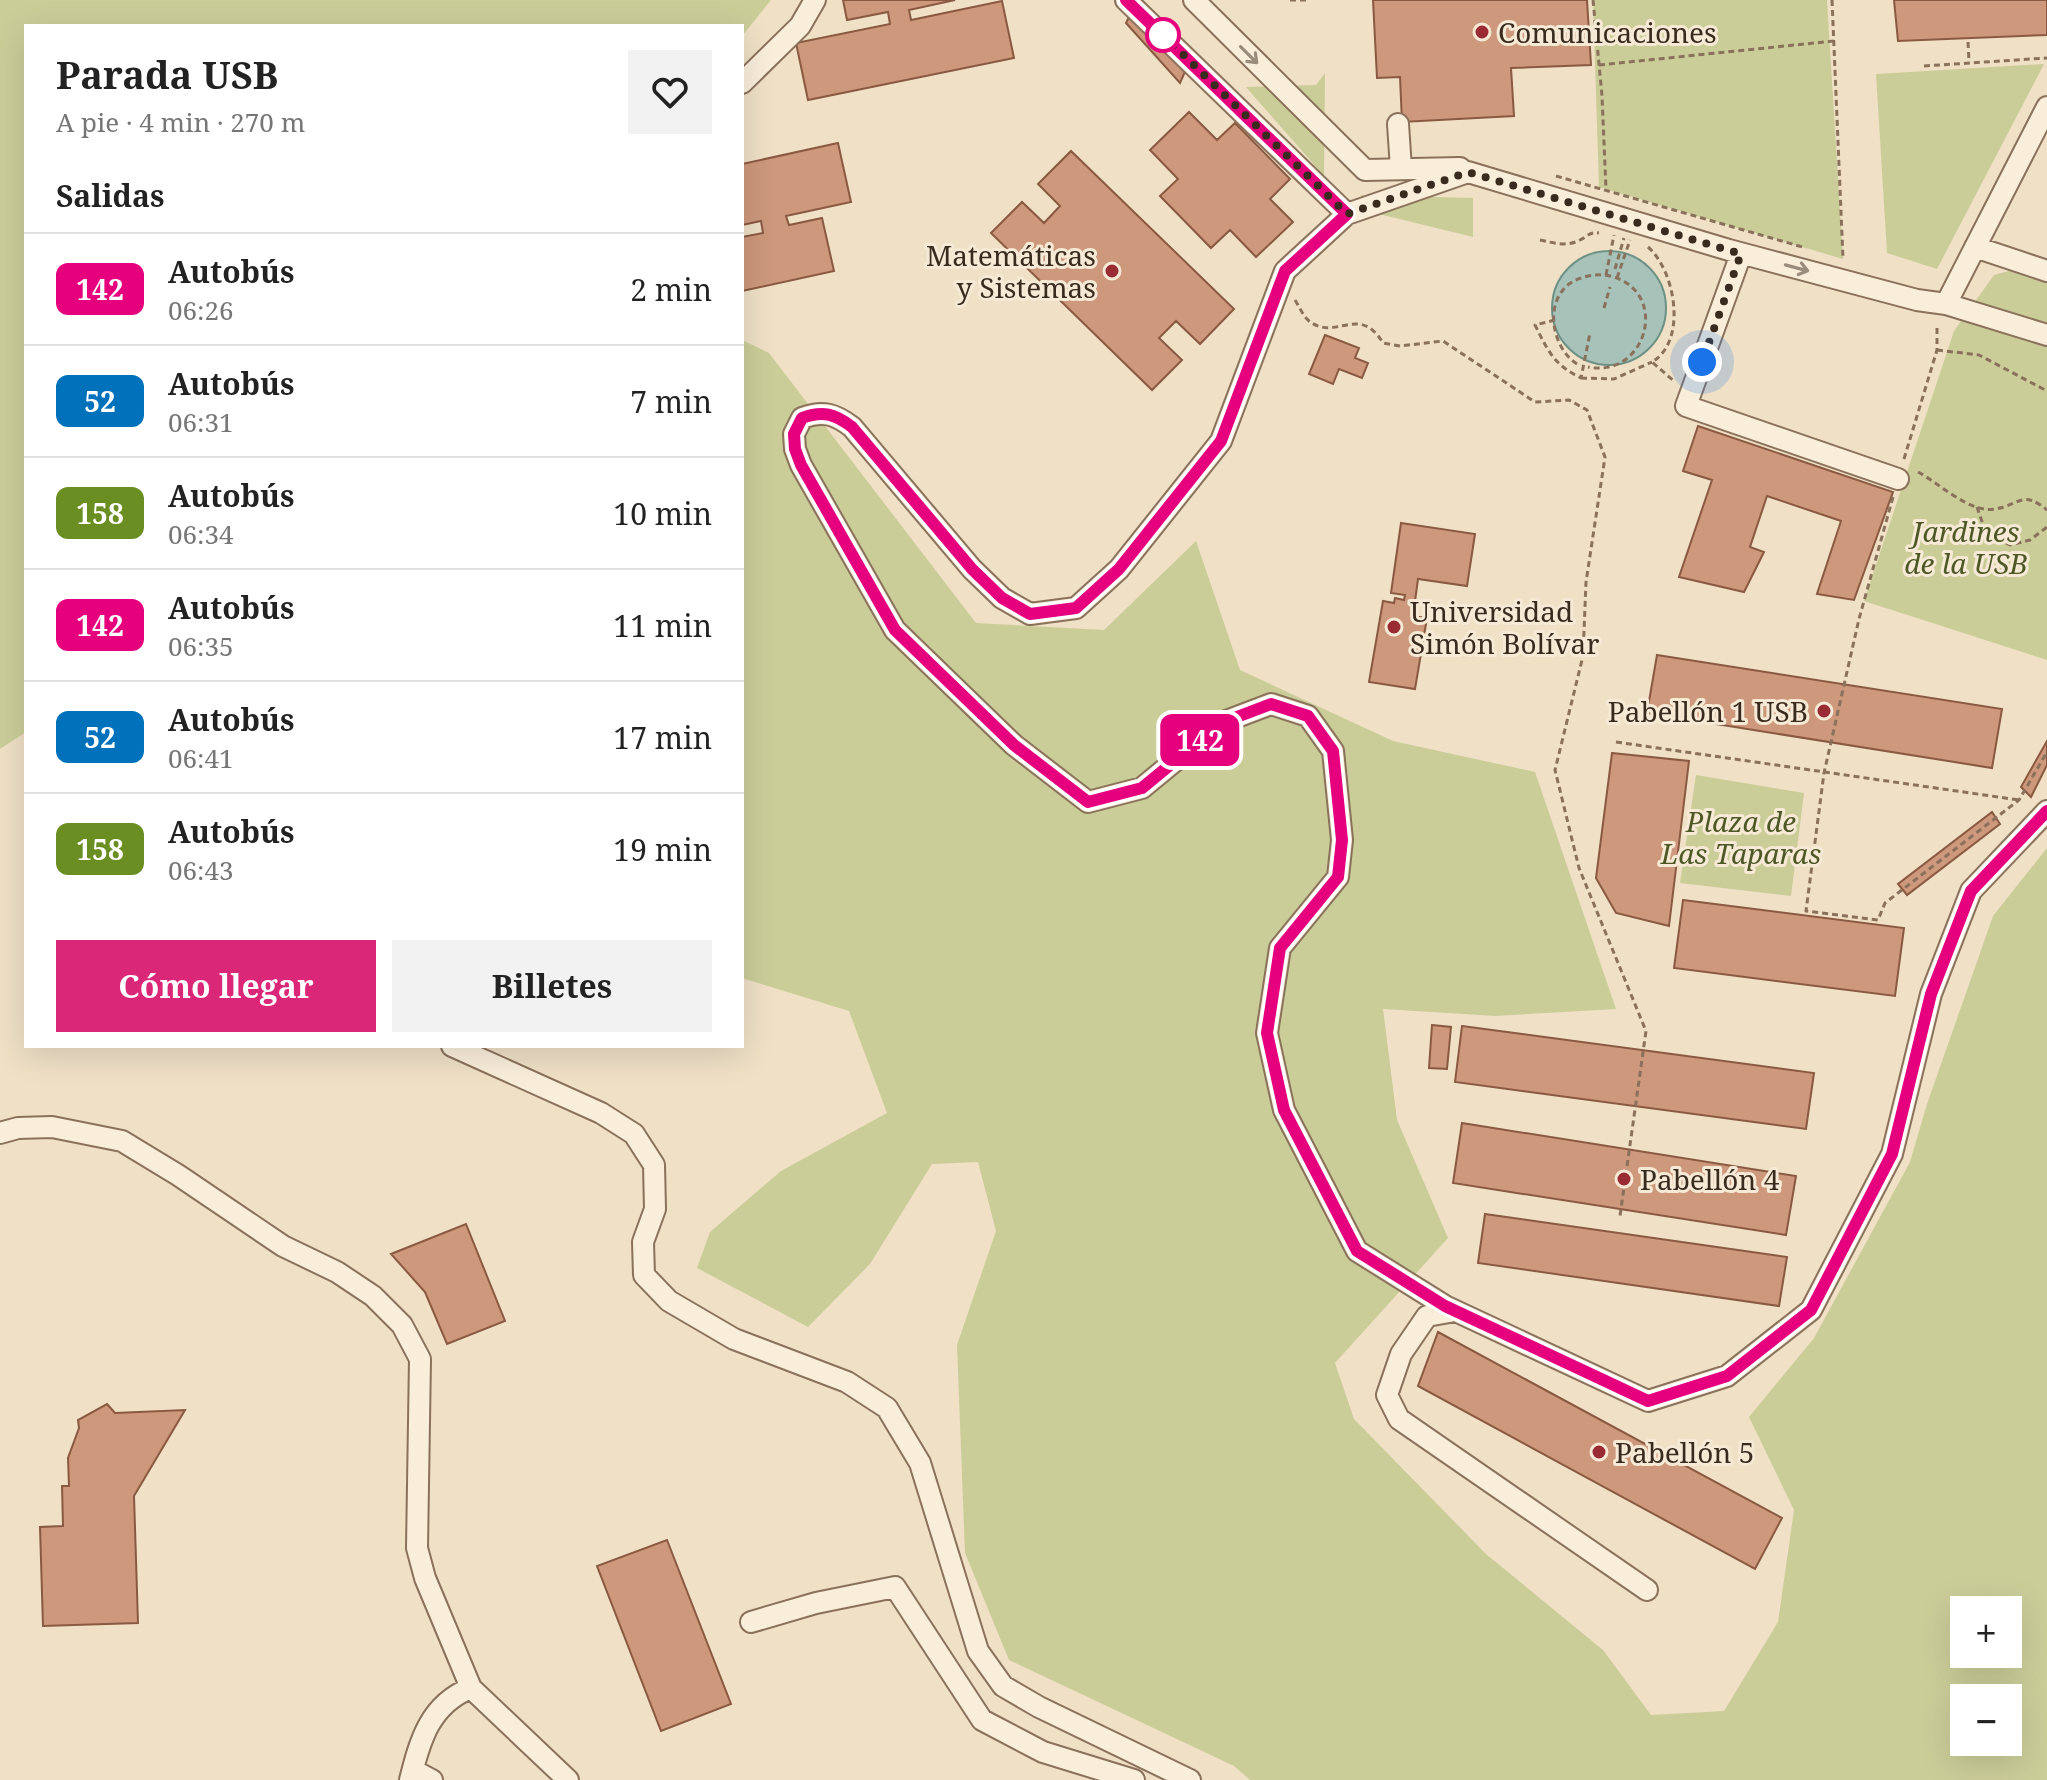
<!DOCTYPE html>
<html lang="es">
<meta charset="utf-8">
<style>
body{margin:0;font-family:"Noto Serif",serif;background:#f2f2f2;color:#222;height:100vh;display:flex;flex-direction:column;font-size:30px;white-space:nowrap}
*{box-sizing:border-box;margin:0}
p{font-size:26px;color:#767676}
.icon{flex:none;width:44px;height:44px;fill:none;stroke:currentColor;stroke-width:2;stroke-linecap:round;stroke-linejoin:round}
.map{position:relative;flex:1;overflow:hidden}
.sheet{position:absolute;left:24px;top:24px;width:720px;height:1024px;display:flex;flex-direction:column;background:#fff;border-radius:0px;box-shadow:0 8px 32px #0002}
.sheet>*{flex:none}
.badge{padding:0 16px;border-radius:12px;font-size:28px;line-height:52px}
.controls{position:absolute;left:1950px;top:1596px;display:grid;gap:16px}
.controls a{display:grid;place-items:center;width:72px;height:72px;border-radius:0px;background:#fff;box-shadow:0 8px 32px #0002;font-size:40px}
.you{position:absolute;width:40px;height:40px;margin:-20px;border:6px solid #fff;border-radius:50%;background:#1a73e8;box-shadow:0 0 0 12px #1a73e833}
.map>.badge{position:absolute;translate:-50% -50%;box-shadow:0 0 0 4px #fff}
h2{padding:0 32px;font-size:30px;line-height:72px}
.round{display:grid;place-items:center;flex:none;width:84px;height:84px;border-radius:0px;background:#f2f2f2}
.summary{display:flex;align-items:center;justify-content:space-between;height:136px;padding:0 32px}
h1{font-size:38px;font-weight:700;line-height:60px}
.cta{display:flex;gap:16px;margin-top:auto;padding:16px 32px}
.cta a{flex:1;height:92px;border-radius:0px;background:#db2777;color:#fff;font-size:32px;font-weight:700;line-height:92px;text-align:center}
.cta a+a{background:#f2f2f2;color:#222}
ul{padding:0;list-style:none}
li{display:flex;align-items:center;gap:24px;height:112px;padding:0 32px;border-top:2px solid #e0e0e0}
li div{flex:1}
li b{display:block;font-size:30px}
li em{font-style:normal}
li .badge{min-width:88px;font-weight:700;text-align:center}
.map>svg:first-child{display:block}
</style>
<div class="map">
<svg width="2047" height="1780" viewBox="0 0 2047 1780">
<rect width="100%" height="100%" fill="#efe0c6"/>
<path fill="#cbcd99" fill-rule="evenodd" d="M 0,0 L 771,0 L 742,36 L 742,26 L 26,26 L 26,732 L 0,749 Z
M 1593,0 L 1827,0 L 1843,259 L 1599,187 Z
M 2044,64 L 1937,269 L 1887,253 L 1876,74 Z
M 1325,73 L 1324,176 L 1246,87 L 1316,85 Z
M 1361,195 L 1473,198 L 1473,237 L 1383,215 L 1361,213 Z
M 2035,264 L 2047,268 L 2047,660 L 1864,601 L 1954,331 L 1994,275 Z
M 742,340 L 769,353 L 976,623 L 1104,630 L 1196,541 L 1240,670 L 1393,741 L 1535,772 L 1616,1009 L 1495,1016 L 1383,1009 L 1397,1120 L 1448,1238 L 1335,1363 L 1354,1419 L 1486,1554 L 1603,1650 L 1651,1715 L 1724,1711 L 1778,1622 L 1794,1510 L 1749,1417 L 1814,1338 L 1910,1162 L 1927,1104 L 1993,916 L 2047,848 L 2047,1780 L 1250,1780 L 1234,1766 L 1009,1660 L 965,1553 L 957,1345 L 996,1231 L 978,1162 L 932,1164 L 870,1264 L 808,1327 L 697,1268 L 710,1232 L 781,1171 L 887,1113 L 849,1011 L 742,978 ZM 1964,1610 L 2008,1610 L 2008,1654 L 1964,1654 ZM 1964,1698 L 2008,1698 L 2008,1742 L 1964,1742 Z
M 1696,775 L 1804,793 L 1791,896 L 1680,883 Z"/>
<path fill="#a7c2b9" stroke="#6e9186" stroke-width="2" d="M1552 308a57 57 0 1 1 114 0a57 57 0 1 1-114 0Z"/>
<path fill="#cd987c" stroke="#8a5941" stroke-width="2" d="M 843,0 L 955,0 L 909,10 L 911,20 L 1002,1 L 1014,58 L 808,100 L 796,43 L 890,24 L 888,12 L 847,20 Z
M 1373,0 L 1587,0 L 1591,65 L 1511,68 L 1514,116 L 1402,122 L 1400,77 L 1377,78 Z
M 1894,0 L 2047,0 L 2047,35 L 1898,41 Z
M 1131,13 L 1188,65 L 1180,83 L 1126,23 Z
M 1189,112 L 1217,140 L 1235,123 L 1290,179 L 1270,199 L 1293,222 L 1256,257 L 1230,230 L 1211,248 L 1160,196 L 1178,179 L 1150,150 Z
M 838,143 L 851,202 L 786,216 L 789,225 L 822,218 L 834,271 L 742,291 L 742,237 L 763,233 L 761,221 L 742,225 L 742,164 Z
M 1071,151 L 1234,309 L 1200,344 L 1176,321 L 1159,338 L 1182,360 L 1152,390 L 991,233 L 1022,202 L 1044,223 L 1060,206 L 1038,184 Z
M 1325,335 L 1359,348 L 1355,358 L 1368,363 L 1362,378 L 1339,369 L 1333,384 L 1309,374 Z
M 1698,426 L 1893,492 L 1854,600 L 1817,594 L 1841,521 L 1767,496 L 1750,547 L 1764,552 L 1744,592 L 1679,577 L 1712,480 L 1683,471 Z
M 1401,523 L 1475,534 L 1467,586 L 1418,579 L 1413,616 L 1427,618 L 1415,689 L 1369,682 L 1383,601 L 1394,603 L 1395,598 L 1404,600 L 1405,595 L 1391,593 Z
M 1657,655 L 2002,709 L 1992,768 L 1647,713 Z
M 2047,741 L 2047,765 L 2031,797 L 2021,787 Z
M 1612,753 L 1689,761 L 1669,926 L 1616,913 L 1596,878 Z
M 1992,812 L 2000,824 L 1907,895 L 1898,884 Z
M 1683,900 L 1904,928 L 1895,996 L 1674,968 Z
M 1432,1025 L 1451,1027 L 1447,1069 L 1429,1068 Z
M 1462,1026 L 1814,1073 L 1806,1129 L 1455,1082 Z
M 1462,1123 L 1796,1176 L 1786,1235 L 1453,1183 Z
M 1485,1214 L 1787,1257 L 1779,1306 L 1478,1263 Z
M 466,1224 L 505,1321 L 447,1344 L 425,1292 L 391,1254 Z
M 1438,1332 L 1782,1518 L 1755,1569 L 1418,1386 Z
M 107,1404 L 115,1413 L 185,1410 L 134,1496 L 138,1623 L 43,1626 L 40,1527 L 63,1526 L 62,1486 L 69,1486 L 68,1458 L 79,1428 L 78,1420 Z
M 667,1540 L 731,1704 L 661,1731 L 597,1566 Z"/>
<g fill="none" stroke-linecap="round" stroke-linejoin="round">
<g stroke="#8a715b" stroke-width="24">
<path id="minor" d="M 1126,0 L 1347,214 L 1468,172 L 1729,250 L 1917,300 L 1946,304 L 2047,335
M 1194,0 L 1365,170 L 1460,168
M 742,83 L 800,26 L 815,0
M 1398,124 L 1401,169
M 1347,214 L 1285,271 L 1221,441 L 1119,569 L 1076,608 L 1030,614 L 1002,598 L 972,569 L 852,427 C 835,414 823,410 802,418 L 794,434 L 795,449 L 801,465 L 895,630 L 1014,745 L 1088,802 L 1142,788 L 1221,723 L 1271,704 L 1308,716 L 1333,751 L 1342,840 L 1338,877 L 1280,948 L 1267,1033 L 1284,1110 L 1357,1251 L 1445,1306 L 1648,1401 L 1727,1376 L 1811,1310 L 1892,1154 L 1931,994 L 1971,891 L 2047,811
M 1975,247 L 2047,271
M 1741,254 L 1686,406 L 1898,479
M 1946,304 L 2047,107
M 452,1046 L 601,1113 L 634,1134 L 654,1165 L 655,1209 L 643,1242 L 644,1275 L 669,1301 L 734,1339 L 847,1382 L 887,1408 L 920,1463 L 978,1651 L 1003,1686 L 1039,1707 L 1190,1780
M 0,1133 L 18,1128 L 52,1127 L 122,1141 L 178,1175 L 283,1246 L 337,1272 L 373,1296 L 402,1325 L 420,1359 L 417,1548 L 425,1578 L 471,1688 L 568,1780
M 1455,1311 L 1427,1316 L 1401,1354 L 1387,1395 L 1399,1419 L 1647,1590
M 751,1622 L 816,1603 L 895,1587 L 982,1720 L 1043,1752 L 1134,1780
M 413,1770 L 432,1780
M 410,1780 C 420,1740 430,1704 471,1688"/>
</g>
<path stroke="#8a715b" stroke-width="3" stroke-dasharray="6 4" stroke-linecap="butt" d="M 1290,0 L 1308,0
M 1593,0 L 1602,96 L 1606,189
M 1832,0 L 1843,259
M 1968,42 L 1969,62
M 1599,65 L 1834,41
M 1924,66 L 2047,58
M 1556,176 L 1806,248
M 1540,240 C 1554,243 1567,247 1580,240 C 1588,236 1589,232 1599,233
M 1648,247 C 1675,270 1688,341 1652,362 L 1675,382
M 1615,269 L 1624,238
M 1606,275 L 1614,235
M 1617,278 L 1630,240
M 1295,300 C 1299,306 1303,316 1309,321 C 1336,342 1359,303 1383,343 L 1400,346 L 1443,341 L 1535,402 L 1569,400 L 1587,410 L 1605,457 L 1586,582 L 1583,656 L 1555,770 L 1579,868 L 1646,1031 L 1620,1216
M 1604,308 L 1610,287
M 1555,320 L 1535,325 C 1548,351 1554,365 1581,378 L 1590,333
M 1937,350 L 1979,355 L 2047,391
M 1577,364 C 1553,349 1543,304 1569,284 C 1580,276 1597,273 1610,276 C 1671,291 1647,379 1588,367
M 1581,378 L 1614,379 L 1652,362
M 1904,459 L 1937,350 L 1937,324
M 1918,472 C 1939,483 1970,514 1996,509 C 2020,504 2023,490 2047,510
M 1893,497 L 1859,619 L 1824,773 L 1806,911 L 1878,920 L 1885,903 L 2019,800 L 2047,752
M 1977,507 L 1986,533 L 2010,545 L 2030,540 L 2047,527
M 1616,742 L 2019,800"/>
<use href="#minor" stroke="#f9eeda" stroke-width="20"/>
</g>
<defs><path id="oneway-shaft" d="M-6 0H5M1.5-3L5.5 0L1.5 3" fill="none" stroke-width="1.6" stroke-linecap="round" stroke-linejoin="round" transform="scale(2)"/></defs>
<g stroke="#9a8c7c">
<use href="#oneway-shaft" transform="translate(1249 55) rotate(45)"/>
<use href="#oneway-shaft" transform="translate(1797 268) rotate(15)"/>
</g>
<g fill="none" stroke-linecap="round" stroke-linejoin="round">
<g stroke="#fff" stroke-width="18">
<path id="line" d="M 1126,0 L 1347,214 L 1285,271 L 1221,441 L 1119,569 L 1076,608 L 1030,614 L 1002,598 L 972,569 L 852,427 C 835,414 823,410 802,418 L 794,434 L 795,449 L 801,465 L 895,630 L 1014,745 L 1088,802 L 1142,788 L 1221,723 L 1271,704 L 1308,716 L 1333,751 L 1342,840 L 1338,877 L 1280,948 L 1267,1033 L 1284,1110 L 1357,1251 L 1445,1306 L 1648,1401 L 1727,1376 L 1811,1310 L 1892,1154 L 1931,994 L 1971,891 L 2047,811"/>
</g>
<use href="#line" stroke="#e6007e" stroke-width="12"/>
<path stroke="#3a2b1f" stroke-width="8" stroke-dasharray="0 14.4" d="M 1163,35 L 1347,214 L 1468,172 L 1741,254 L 1702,362"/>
</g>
<g fill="#9a2b33" stroke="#f6ead6" stroke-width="3">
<circle cx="1482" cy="32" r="8"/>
<circle cx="1112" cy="271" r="8"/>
<circle cx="1394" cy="627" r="8"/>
<circle cx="1824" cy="711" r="8"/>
<circle cx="1624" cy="1179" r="8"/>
<circle cx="1599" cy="1452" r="8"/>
</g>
<circle fill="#fff" stroke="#e6007e" stroke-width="4" cx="1163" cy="35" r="16"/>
<g text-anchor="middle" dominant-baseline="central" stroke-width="6" stroke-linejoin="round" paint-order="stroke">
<g font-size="28" fill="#3a2b1f" stroke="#f6ead6" text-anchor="start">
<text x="1498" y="32">Comunicaciones</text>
<text x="1096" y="255" text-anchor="end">Matemáticas<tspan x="1096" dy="32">y Sistemas</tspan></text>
<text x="1410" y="611">Universidad<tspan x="1410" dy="32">Simón Bolívar</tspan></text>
<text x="1808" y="711" text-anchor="end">Pabellón 1 USB</text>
<text x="1640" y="1179">Pabellón 4</text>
<text x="1615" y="1452">Pabellón 5</text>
</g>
<g font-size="28" font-style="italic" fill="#4e5726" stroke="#f6ead6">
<text x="1966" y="531">Jardines<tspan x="1966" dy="32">de la USB</tspan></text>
<text x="1741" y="821">Plaza de<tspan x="1741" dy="32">Las Taparas</tspan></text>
</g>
</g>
</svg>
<div class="controls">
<a>+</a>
<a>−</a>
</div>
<div class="you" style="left:1702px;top:362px"></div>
<b class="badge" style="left:1200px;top:740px;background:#e6007e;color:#fff">142</b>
<section class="sheet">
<div class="summary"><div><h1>Parada USB</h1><p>A pie · 4 min · 270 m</p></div><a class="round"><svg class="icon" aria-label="heart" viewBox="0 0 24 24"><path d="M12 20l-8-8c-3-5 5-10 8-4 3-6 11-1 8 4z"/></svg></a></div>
<h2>Salidas</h2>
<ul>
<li><span class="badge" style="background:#e6007e;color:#fff">142</span><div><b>Autobús</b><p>06:26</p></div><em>2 min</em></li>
<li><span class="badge" style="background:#0072bc;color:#fff">52</span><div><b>Autobús</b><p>06:31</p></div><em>7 min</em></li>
<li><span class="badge" style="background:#6b8e23;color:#fff">158</span><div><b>Autobús</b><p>06:34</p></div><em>10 min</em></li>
<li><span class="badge" style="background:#e6007e;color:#fff">142</span><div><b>Autobús</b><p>06:35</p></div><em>11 min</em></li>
<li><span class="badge" style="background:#0072bc;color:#fff">52</span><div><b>Autobús</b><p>06:41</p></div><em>17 min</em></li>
<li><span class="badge" style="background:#6b8e23;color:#fff">158</span><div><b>Autobús</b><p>06:43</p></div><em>19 min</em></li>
</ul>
<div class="cta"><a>Cómo llegar</a><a>Billetes</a></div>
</section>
</div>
